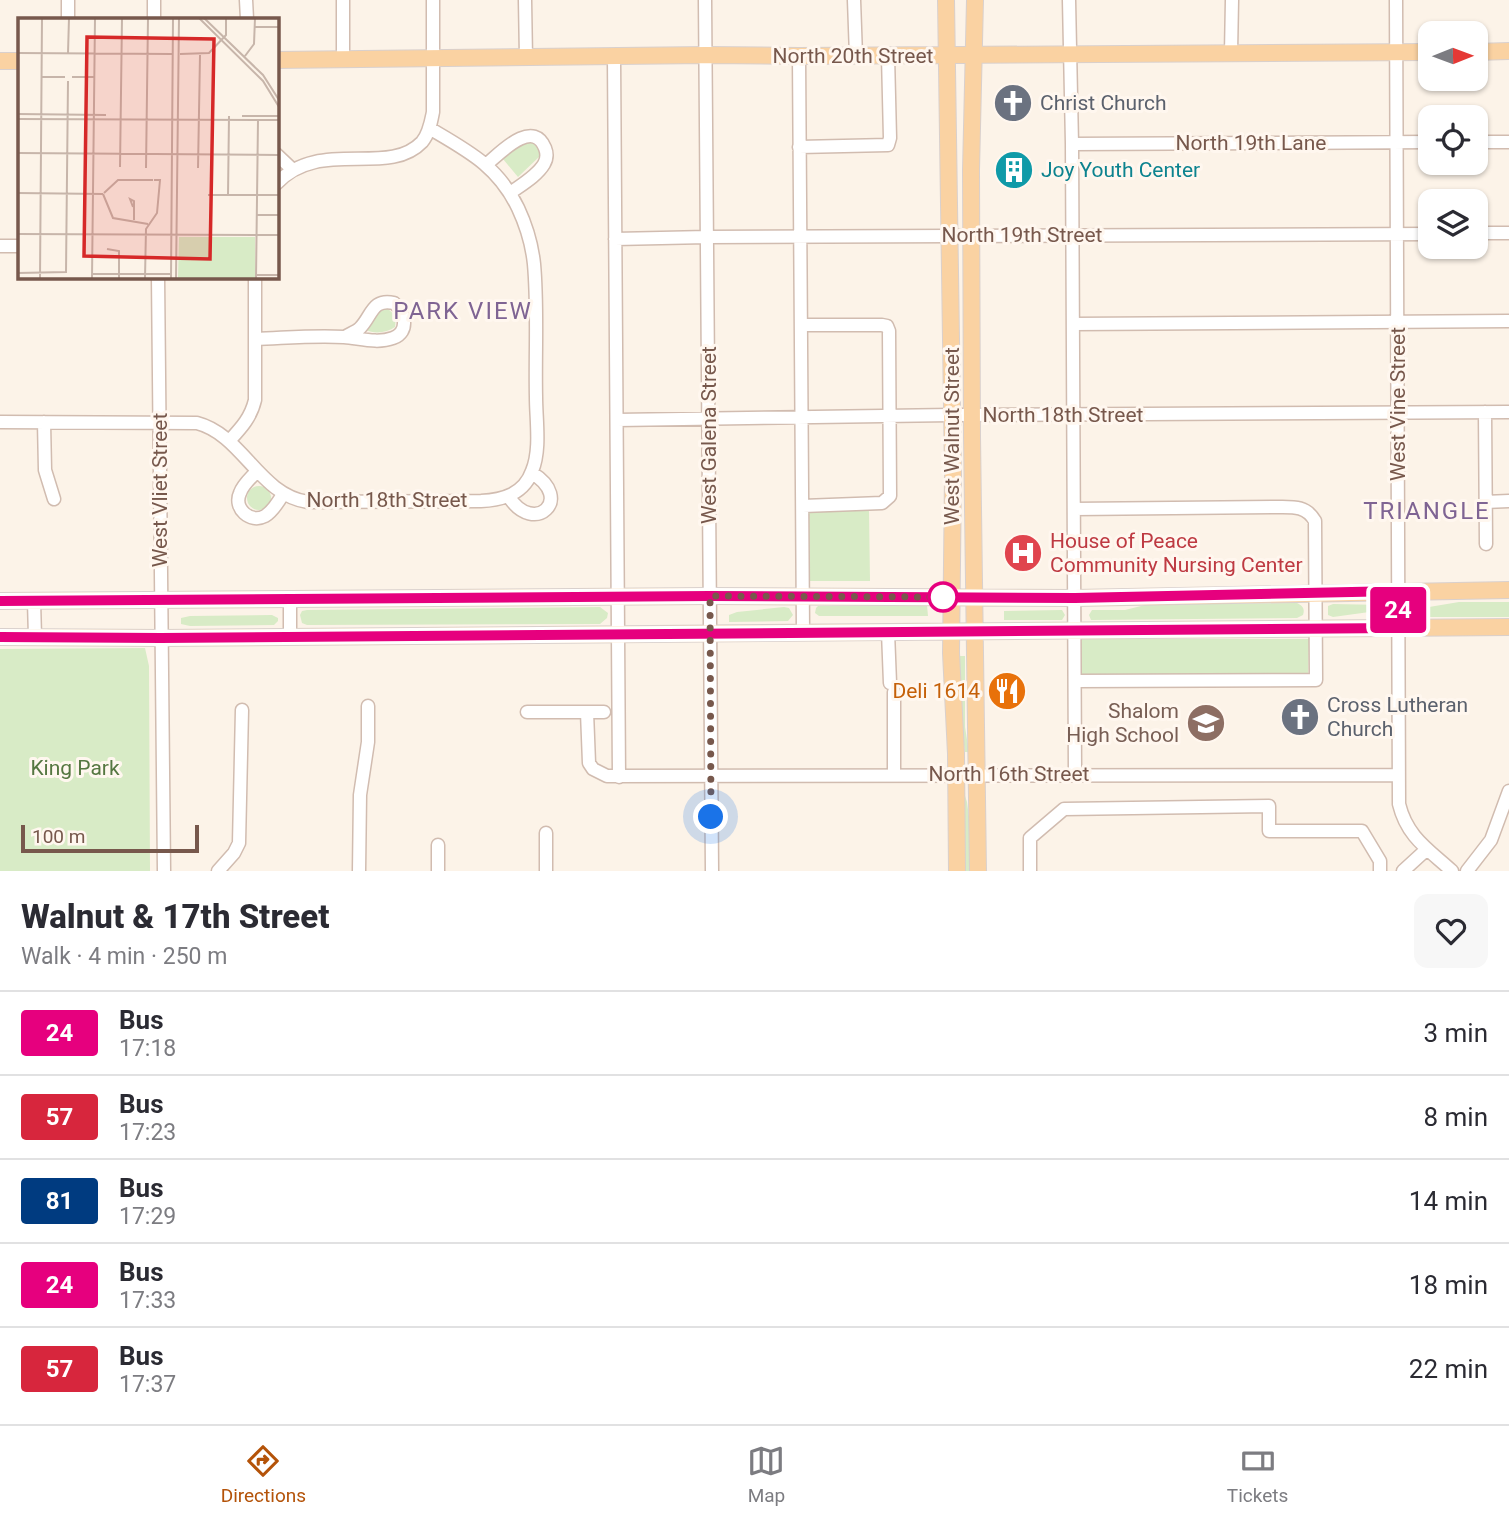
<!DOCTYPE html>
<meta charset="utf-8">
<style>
body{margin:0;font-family:Roboto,sans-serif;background:#f7f7f7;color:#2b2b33;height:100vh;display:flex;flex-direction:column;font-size:26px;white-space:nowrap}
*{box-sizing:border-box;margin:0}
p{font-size:23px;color:#7c7c81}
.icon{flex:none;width:38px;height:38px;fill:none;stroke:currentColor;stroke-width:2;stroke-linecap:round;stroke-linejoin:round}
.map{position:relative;height:871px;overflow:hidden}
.panel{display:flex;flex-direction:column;background:#fff;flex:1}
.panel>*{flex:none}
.badge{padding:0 14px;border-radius:5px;font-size:24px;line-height:46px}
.needle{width:46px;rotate:89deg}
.controls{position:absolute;left:1418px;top:21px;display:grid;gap:14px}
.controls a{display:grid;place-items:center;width:70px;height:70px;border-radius:14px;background:#fff;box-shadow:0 2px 5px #0004;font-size:35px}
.scale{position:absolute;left:21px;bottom:18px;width:178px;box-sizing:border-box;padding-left:7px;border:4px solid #77584c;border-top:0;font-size:19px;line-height:24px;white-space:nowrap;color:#77584c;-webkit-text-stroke:5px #fff7ef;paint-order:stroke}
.you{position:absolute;width:35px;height:35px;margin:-18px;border:5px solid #fff;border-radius:50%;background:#1a73e8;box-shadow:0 0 0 10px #1a73e833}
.map>.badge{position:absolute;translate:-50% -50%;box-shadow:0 0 0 4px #fff}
.round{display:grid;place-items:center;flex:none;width:74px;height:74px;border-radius:14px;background:#f7f7f7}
.head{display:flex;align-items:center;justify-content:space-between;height:119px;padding:0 21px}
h1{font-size:33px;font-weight:800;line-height:52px}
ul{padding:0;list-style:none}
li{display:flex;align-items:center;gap:21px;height:84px;padding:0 21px;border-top:2px solid #e1e1e2}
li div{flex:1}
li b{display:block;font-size:26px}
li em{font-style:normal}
li .badge{min-width:77px;font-weight:700;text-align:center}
.tab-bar{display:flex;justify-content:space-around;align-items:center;height:98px;border-top:2px solid #e1e1e2;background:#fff;font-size:19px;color:#7c7c81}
.tab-bar a{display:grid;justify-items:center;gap:4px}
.tab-bar .current{color:#b45309}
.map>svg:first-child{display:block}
</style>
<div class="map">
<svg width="1509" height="871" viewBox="0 0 1509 871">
<rect width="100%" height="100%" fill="#fcf3e8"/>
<path fill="#d8ebc6" d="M 532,142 L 540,150 L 539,157 L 518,177 L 503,159 L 520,144 Z
M 382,309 L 388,309 L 396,316 L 395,327 C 387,333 374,334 366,330 L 375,315 Z
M247 498a12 12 0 1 1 24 0a12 12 0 1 1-24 0Z
M 869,510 L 870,581 L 806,581 L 805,511 Z
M 1459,602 L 1509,602 L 1509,617 L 1430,617 L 1419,614 L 1418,610 L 1423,608 Z
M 1297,603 C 1303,606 1305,609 1303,615 L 1297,618 L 1091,620 L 1089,615 L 1092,610 L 1125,610 L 1149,604 Z
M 1333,604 L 1384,605 L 1384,610 L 1333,617 L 1328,615 L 1328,606 Z
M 927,605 L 928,616 L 819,616 L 815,613 L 816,608 L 818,606 Z
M 600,607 L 608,613 L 607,618 L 600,624 L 307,625 L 302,623 L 300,615 L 302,611 L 307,610 Z
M 784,607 L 789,608 L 793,615 L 788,621 L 729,622 L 729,615 L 737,612 Z
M 1062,610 L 1065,615 L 1062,620 L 1004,620 L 1004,611 Z
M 272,615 L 278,618 L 278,621 L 274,625 L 190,626 L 181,624 L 181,618 L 190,616 Z
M 1081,639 L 1309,639 L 1308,676 L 1081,676 Z
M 145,648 L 149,666 L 150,871 L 0,871 L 0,649 Z
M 958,656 L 965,656 L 965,727 L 969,752 L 965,752 L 958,700 Z
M 959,796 L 965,796 L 967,802 L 973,846 L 973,871 L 960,871 Z"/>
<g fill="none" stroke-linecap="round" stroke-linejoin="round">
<g stroke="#d1bcb0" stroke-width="15">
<path id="minor" d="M 68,0 L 68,19
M 154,0 L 154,19
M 246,0 L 247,19
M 343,0 L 343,60
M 525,0 L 526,58
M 705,0 L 712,871
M 854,0 L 856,56
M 1069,0 L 1072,144 L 1075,774
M 1396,0 L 1399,804 C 1407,837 1428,849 1452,871
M 1231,53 L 1232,0
M 799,56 L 803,632
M 614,58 L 619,777
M 1475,142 L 1509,142
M 1072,144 L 1430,142
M 799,147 L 888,145 L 890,138 L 888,56
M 276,154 L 293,170
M 487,164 C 500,153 533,118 545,148 C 547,153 547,159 544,164 C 537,176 521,185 510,193
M 276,184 C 319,137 388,178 422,142 C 429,134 431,122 433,112 L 433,0
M 1475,233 L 1509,233
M 615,239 L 707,237 L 1430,234
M 0,246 L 19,246
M 158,276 L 164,871
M 1073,324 L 1509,321
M 801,325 L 882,325 L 887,326 L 889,331 L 890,496 L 882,503 L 803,506
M 256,339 C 285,338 315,335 344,337 C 359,338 377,344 393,338 C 410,332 405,312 394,303 C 372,298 372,316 360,328 C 356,332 349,334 345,337
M 1485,412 L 1486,544
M 617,420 L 952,415 L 1509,412
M 0,422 L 197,423 C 243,435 259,495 308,502 L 481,501 C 503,500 524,494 532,471 C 541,450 536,420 536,397 C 535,353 538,308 534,264 C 532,245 526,225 518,208 C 498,166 468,151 429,128
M 44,422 L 45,470 L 54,499
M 230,440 C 242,427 251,417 255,400 L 255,276
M 257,471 C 252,477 243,484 240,493 C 233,508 250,524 265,516 C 273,511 279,501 283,494
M 509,497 C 534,536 575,499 532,473
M 1485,502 L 1509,501
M 1074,509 L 1275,507 C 1292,507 1306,505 1315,521 L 1316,680 L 1075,681
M 290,600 L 290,636
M 34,601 L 35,637
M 888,632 L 890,683
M 894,692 L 894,775
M 527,712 L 604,712
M 587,712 L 589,763 L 593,769 L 607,776 L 1398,775
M 438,845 L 438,871
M 218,871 L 234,853 L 239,843 L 242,710
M 359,871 L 360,795 L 368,742 L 368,706
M 546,871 L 546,833
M 1030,871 L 1030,838 L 1064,809 L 1269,806 L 1269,831 L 1362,831 L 1380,861 L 1380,871
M 1403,871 L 1427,849
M 1467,871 L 1491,840 L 1509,791"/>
</g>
<g stroke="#d9d0cd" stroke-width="18">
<path id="major" d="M 946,0 L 953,475 L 951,653 L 956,754 L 957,871
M 975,0 L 971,170 L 972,436 L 978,871
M 1475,52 L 1509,51
M 276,60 L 706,55 L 799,56 L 1430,52
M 0,61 L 19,61
M 0,601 L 710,596 L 1075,598 L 1509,590
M 0,637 L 161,638 L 1509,627"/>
</g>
<use href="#minor" stroke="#fff" stroke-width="12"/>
<use href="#major" stroke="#fad2a2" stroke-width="16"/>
</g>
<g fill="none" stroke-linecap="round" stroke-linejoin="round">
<g stroke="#fff" stroke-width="16">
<path id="line" d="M 0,601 L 710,596 L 1075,598 L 1398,591 L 1398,628 L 161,638 L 0,637"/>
</g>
<use href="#line" stroke="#e6007e" stroke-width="10"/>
<path stroke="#77584c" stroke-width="7" stroke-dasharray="0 12.6" d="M 711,817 L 710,596 L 943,597"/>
</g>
<defs>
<g id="church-disc" transform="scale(2.0125)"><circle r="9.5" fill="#6b7280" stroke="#fff7ef"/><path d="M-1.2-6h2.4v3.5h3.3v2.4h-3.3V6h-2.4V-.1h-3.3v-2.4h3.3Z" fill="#fff"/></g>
<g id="building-disc" transform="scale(2.0125)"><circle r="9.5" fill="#0f9aa8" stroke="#fff7ef"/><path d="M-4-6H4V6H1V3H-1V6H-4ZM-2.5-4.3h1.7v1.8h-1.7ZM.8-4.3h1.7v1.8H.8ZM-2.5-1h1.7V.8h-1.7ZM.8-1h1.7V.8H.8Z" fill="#fff"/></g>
<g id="hospital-disc" transform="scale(2.0125)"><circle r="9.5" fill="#e0444e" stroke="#fff7ef"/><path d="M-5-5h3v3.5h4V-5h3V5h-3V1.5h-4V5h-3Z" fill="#fff"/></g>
<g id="restaurant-disc" transform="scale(2.0125)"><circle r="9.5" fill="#e8710a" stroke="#fff7ef"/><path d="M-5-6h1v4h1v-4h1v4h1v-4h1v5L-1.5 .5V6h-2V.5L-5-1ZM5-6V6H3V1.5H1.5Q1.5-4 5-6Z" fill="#fff"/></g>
<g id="school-disc" transform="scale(2.0125)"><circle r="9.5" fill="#8d6e63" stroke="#fff7ef"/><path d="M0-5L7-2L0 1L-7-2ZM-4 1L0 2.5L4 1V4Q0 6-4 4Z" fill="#fff"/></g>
</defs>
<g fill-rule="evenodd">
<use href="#church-disc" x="1013" y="103"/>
<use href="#building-disc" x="1014" y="170"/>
<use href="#hospital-disc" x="1023" y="553"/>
<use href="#restaurant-disc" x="1007" y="691"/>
<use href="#church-disc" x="1300" y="717"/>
<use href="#school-disc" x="1206" y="723"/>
</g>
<circle fill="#fff" stroke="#e6007e" stroke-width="3.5" cx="943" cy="597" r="14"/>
<g text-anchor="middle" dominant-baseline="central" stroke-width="6" stroke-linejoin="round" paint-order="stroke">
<g font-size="21" fill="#77584c" stroke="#fff7ef">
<text x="853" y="56">North 20th Street</text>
<text x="1251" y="143">North 19th Lane</text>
<text x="1022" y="235">North 19th Street</text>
<text transform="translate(1398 404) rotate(-90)">West Vine Street</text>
<text x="1063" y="415">North 18th Street</text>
<text transform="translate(709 435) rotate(-90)">West Galena Street</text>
<text transform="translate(952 436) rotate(-90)">West Walnut Street</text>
<text transform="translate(160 490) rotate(-90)">West Vliet Street</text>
<text x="387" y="500">North 18th Street</text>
<text x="1009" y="774">North 16th Street</text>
</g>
<g font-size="21" fill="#5b616d" stroke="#fff7ef" text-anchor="start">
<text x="1040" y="103">Christ Church</text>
<text x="1327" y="705">Cross Lutheran<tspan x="1327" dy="24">Church</tspan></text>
</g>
<g font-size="21" fill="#0d838f" stroke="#fff7ef" text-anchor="start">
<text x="1041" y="170">Joy Youth Center</text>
</g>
<g font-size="21" fill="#be3a42" stroke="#fff7ef" text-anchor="start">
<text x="1050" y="541">House of Peace<tspan x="1050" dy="24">Community Nursing Center</tspan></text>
</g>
<g font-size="21" fill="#c56008" stroke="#fff7ef" text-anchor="end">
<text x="980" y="691">Deli 1614</text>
</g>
<g font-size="21" fill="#785e54" stroke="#fff7ef" text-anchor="end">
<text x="1179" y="711">Shalom<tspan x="1179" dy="24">High School</tspan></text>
</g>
<g font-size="21" fill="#557741" stroke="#fff7ef">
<text x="75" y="768">King Park</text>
</g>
<g font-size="24" letter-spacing="2" fill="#7f6493" stroke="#fff7ef">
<text x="463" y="311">PARK VIEW</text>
<text x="1427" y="511">TRIANGLE</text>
</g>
</g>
<g transform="translate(18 18)">
<rect width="261" height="261" fill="#fcf3e8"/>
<path d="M 161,219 L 237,219 L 237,260 L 160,260 Z" fill="#d8ebc6"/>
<path fill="none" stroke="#c7b5aa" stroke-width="2" d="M 181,0 L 245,63 L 261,89M 186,0 L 245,57 L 261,82M 237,9 L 261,9M 0,35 L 154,36M 50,35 L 51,0M 162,36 L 191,35 L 208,17 L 208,0M 227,38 L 236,26 L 237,0M 24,59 L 47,59M 54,59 L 76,59M 0,96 L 88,97M 224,98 L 261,98M 0,101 L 261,102M 0,135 L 261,137M 102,149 L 104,0M 128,150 L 130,0M 180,150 L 182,37M 0,175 L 85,176M 86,175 L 100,162 L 135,162M 85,176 L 95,200 L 130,206M 190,177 L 261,177M 210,177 L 211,98M 115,189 L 112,181 L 116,183 L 116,202M 239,197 L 261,197M 0,216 L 261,217M 89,231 L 101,233 L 101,260M 0,255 L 48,254 L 50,63M 74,256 L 152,256M 238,257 L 261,257M 22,260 L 24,0M 74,260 L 77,0M 127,260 L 128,211 L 139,195 L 142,162 L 136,162M 153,260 L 155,0M 158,260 L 161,0M 238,260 L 240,102"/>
<path fill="#d62828" fill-opacity="0.15" stroke="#d62828" stroke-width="3.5" d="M 69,19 L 196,21 L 192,241 L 66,238 Z"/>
<rect width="261" height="261" fill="none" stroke="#77584c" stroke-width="3.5"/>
</g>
</svg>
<div class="controls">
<a><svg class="needle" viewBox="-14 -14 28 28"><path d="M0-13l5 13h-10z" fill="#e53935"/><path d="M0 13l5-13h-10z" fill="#7c7c81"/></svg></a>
<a><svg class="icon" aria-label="locate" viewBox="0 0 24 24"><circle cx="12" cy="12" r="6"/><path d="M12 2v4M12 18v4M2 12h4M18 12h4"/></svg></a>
<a><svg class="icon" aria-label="layers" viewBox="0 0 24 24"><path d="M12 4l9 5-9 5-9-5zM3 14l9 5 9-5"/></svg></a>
</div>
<div class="scale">100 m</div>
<div class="you" style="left:711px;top:817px"></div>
<b class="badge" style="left:1398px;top:610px;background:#e6007e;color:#fff">24</b>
</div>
<section class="panel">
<div class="head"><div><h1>Walnut &amp; 17th Street</h1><p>Walk · 4 min · 250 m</p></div><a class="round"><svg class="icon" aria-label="heart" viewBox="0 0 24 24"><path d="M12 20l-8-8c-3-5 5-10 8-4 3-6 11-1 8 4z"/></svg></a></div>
<ul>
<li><span class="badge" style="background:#e6007e;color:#fff">24</span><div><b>Bus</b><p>17:18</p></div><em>3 min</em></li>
<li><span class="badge" style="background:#d7263d;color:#fff">57</span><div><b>Bus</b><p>17:23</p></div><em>8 min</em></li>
<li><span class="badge" style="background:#003b80;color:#fff">81</span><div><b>Bus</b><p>17:29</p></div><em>14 min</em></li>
<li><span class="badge" style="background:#e6007e;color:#fff">24</span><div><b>Bus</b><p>17:33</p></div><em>18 min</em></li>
<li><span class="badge" style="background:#d7263d;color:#fff">57</span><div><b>Bus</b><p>17:37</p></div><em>22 min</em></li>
</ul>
</section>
<nav class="tab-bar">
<a class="current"><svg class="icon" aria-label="directions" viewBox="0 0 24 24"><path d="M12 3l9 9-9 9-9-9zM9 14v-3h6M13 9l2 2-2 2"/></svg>Directions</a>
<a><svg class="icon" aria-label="map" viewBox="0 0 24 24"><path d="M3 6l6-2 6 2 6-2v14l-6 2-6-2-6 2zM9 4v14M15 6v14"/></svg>Map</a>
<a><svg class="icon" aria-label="tickets" viewBox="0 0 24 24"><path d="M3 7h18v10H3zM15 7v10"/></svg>Tickets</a>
</nav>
